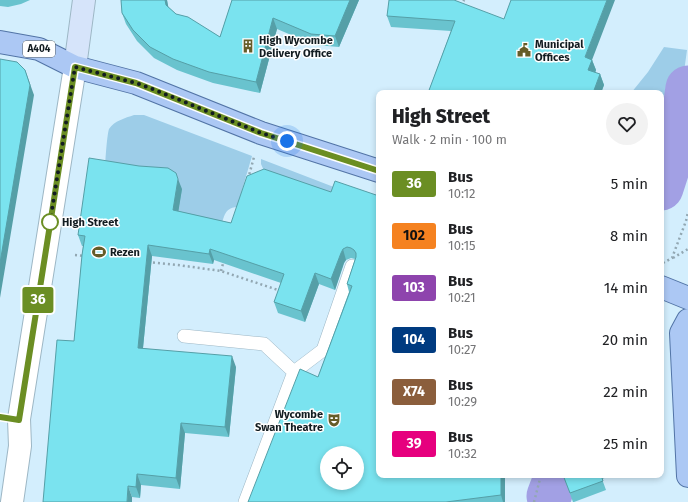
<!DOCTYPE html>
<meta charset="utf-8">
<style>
body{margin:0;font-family:"Fira Sans",sans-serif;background:#f2f2f2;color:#202124;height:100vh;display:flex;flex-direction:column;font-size:15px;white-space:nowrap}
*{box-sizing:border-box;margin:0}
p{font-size:13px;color:#757577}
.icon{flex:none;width:22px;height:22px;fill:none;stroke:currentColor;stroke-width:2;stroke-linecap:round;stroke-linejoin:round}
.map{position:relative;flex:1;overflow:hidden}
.panel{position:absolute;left:376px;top:90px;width:288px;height:388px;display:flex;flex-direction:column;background:#fff;border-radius:8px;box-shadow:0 2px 6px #0003}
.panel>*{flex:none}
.badge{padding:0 8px;border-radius:3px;font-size:14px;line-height:26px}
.tools{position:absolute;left:320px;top:446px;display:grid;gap:8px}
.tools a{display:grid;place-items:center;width:44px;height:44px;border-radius:50%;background:#fff;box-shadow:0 2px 6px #0003;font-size:20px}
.you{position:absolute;width:20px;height:20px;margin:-10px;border:3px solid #fff;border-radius:50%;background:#1a73e8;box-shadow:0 0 0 6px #1a73e833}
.map>.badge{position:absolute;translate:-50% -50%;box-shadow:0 0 0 2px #fff}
.round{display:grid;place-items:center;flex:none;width:42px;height:42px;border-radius:21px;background:#f2f2f2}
.overview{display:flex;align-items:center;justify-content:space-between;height:68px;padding:0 16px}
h1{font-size:19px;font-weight:800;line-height:30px}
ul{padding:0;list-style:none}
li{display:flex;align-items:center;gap:12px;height:52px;padding:0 16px}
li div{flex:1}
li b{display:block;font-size:15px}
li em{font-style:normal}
li .badge{min-width:44px;font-weight:700;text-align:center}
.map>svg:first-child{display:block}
</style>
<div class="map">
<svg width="688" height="502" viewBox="0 0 688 502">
<rect width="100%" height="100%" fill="#d3eefd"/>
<path fill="#9dcde8" d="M 664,47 L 687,50 L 678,116 L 661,173 L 661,93 L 631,93 L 648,72 Z
M 134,115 L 144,115 L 252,156 L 237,207 C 223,208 224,219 220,230 L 177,220 L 105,171 C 105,164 107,134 109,129 C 114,121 125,118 134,115 Z
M 261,159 L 339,189 L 335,202 L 268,180 L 261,164 Z"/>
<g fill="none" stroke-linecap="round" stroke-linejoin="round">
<path stroke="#a2a0e4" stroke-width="45" d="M 661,188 L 684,116 L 688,88
M 549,496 L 557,475"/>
<g stroke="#9db7c5" stroke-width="14">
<path id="lane" d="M 184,336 L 264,344 L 294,372
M 245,502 L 294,372 L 323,350 L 352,266"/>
</g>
<g stroke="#9db7c5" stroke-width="24">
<path id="street" d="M 12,502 L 20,446 L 19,419 L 75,67"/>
</g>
<g stroke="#9db7c5" stroke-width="24">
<path id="secondary" d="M 75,67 L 84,0"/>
</g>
<g stroke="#5274a6" stroke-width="24">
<path id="primary" d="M 0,42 L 39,49 L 75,67 L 136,83 L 261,133 L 379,171
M 661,287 L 688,298
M 688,320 L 681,333 L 688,476"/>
</g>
<path stroke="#92a7b2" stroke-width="2.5" stroke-dasharray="2 3" stroke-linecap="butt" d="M 462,6 L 464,0
M 248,179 L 254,157
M 75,255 L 85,256
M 673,258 L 688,249
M 148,262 L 178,265 L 221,271 L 281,291
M 663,263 L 672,258 L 686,221 L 688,212
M 221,271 L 224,260
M 534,502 L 541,475"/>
<use href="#lane" stroke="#fff" stroke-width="13"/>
<use href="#street" stroke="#fff" stroke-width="22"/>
<use href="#secondary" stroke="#d6e4fa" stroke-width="22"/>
<use href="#primary" stroke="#acc8f4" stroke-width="22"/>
</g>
<path fill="#69c3ce" d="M 0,0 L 30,0 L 21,4 L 8,7 L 0,6 Z
M 121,0 L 167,0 L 168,7 L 176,14 L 220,37 L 232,0 L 359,0 L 339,47 L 315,45 L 277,29 L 260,93 L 213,83 L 177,70 L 154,58 L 137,41 L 126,24 L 122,13 Z
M 387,16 L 504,19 L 592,60 L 596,70 L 595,73 L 600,74 L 604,85 L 601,93 L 428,93 L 451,31 L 391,27 Z
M 182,189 L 178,211 L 231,223 L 331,192 L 505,475 L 505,502 L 248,502 L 318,377 L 349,292 L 347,284 L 355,259 L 351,258 L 346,260 L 344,263 L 335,290 L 319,284 L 305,322 L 278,313 L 274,302 L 281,283 L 214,260 L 213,264 L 152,256 L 143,348 L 236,367 L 229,437 L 185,433 L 180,489 L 141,485 L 140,498 L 132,497 L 74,341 L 83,246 L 82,246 L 78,235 Z
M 563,475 L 612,475 L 602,479 L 606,490 L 574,502 L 573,502 Z"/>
<path fill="#559fa7" d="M 165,0 L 167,0 L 170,16 L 166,5 Z
M 350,0 L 359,0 L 339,47 L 335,36 Z
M 607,0 L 615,0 L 592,60 L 596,70 L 592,81 L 588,70 L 585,57 Z
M 273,18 L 277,29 L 260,93 L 256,82 Z
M 25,70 L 34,95 L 0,298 L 0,263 Z
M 600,74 L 604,85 L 601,93 L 593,93 Z
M 178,179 L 182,189 L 177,220 L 173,210 Z
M 148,245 L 152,256 L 142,358 L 138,348 Z
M 210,249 L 214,260 L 213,264 L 209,254 Z
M 343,249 L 346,260 L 344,263 L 335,290 L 331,279 L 341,253 Z
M 315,273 L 319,284 L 305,322 L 301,311 Z
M 232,356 L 236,367 L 229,437 L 225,427 Z
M 181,423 L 185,433 L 180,489 L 176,478 Z
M 137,474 L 141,485 L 140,498 L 136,487 Z
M 501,475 L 505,475 L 505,502 L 503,502 L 501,495 Z
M 128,486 L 132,497 L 132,502 L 127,502 Z"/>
<path fill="#7ae3ef" stroke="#559fa7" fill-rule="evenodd" d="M 121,0 L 165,0 L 166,5 L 176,14 L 188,17 L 220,37 L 232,0 L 350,0 L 335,36 L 311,34 L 273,18 L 256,82 L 209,72 L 173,59 L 150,47 L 133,30 L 122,13 Z
M 389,0 L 454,0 L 504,19 L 511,0 L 607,0 L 585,57 L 592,60 L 588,70 L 600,74 L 593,93 L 428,93 L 455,21 L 387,16 Z
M 0,59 L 17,62 L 25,70 L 30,85 L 0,263 Z
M 89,158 L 139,166 L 168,168 L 176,173 L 178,179 L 173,210 L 231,223 L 247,176 L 264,169 L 331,192 L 335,181 L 379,196 L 379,475 L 501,475 L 501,495 L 446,502 L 248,502 L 300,369 L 318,377 L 352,286 L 347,284 L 356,257 L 356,253 L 354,250 L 351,248 L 347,247 L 343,249 L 341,253 L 331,279 L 315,273 L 301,311 L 274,302 L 284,274 L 210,249 L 209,254 L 148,245 L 138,348 L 232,356 L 225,427 L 181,423 L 176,478 L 137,474 L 136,487 L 128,486 L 127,502 L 43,502 L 57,340 L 74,341 L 82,255 L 85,236 L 78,235 ZM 327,453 L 357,453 L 357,483 L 327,483 Z
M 563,475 L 601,475 L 603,481 L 570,493 Z"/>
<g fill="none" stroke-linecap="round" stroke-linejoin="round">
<g stroke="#fff" stroke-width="9">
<path id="line" d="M 0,417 L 19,420 L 75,67 L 136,83 L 261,133 L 379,171"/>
</g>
<use href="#line" stroke="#6b8e23" stroke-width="6"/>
<path stroke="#121c21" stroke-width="4" stroke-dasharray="0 7.2" d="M 50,222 L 75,67 L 136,83 L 150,88 L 261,133 L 287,141"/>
</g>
<defs>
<g id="building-bare" transform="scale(1.08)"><path d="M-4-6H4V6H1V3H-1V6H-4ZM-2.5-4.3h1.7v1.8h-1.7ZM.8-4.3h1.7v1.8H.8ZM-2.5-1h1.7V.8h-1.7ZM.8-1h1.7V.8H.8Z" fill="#655c28" stroke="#fff" stroke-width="2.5" paint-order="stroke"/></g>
<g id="civic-bare" transform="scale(1.08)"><path d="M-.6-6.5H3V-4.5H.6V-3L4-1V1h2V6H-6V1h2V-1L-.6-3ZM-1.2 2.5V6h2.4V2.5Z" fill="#655c28" stroke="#fff" stroke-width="2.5" paint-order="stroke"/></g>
<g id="stadium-bare" transform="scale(1.08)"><path d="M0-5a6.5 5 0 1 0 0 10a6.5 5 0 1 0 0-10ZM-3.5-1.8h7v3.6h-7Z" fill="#655c28" stroke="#fff" stroke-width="2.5" paint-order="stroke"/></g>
<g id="theatre-bare" transform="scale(1.08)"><path d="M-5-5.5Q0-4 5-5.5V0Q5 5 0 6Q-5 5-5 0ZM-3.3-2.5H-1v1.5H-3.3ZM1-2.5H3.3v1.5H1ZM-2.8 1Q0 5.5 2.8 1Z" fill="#655c28" stroke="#fff" stroke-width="2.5" paint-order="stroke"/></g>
</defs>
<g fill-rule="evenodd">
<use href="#building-bare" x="248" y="46"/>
<use href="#civic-bare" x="524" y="50"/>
<use href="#stadium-bare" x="99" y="252"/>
<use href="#theatre-bare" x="334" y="420"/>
</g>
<circle fill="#fff" stroke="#6b8e23" stroke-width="2" cx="50" cy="222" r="8"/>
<g text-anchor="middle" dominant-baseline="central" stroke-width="3" stroke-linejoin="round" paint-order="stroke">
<rect fill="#fff" stroke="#596064" stroke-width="1" x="23" y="41" width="32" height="16" rx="3"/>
<g font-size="10" font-weight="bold" fill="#121c21">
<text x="39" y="49">A404</text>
</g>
<g font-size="11" font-weight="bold" fill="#121c21" stroke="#fff" text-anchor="start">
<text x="259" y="40">High Wycombe<tspan x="259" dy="13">Delivery Office</tspan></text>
<text x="535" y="44">Municipal<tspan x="535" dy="13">Offices</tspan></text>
<text x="110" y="252">Rezen</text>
<text x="323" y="414" text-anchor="end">Wycombe<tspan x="323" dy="13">Swan Theatre</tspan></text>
</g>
<g font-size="11" font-weight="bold" fill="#121c21" stroke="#fff" text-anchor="start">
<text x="62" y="222">High Street</text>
</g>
</g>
</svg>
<div class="tools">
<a><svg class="icon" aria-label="locate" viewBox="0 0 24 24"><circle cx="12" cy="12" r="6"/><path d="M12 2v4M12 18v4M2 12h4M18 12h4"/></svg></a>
</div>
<div class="you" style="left:287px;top:141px"></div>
<b class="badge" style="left:38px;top:300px;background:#6b8e23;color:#fff">36</b>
<section class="panel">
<div class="overview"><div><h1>High Street</h1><p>Walk · 2 min · 100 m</p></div><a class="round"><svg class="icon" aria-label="heart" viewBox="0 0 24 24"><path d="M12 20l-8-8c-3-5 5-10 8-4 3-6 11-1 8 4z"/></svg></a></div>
<ul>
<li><span class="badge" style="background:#6b8e23;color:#fff">36</span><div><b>Bus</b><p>10:12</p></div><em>5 min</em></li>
<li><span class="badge" style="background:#f58220;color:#111">102</span><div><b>Bus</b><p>10:15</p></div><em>8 min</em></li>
<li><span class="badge" style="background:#8e44ad;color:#fff">103</span><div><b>Bus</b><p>10:21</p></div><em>14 min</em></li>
<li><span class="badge" style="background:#003b80;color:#fff">104</span><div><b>Bus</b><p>10:27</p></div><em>20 min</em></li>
<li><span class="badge" style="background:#8b5e3c;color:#fff">X74</span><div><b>Bus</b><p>10:29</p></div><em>22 min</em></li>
<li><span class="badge" style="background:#e6007e;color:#fff">39</span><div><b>Bus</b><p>10:32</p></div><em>25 min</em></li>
</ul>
</section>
</div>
